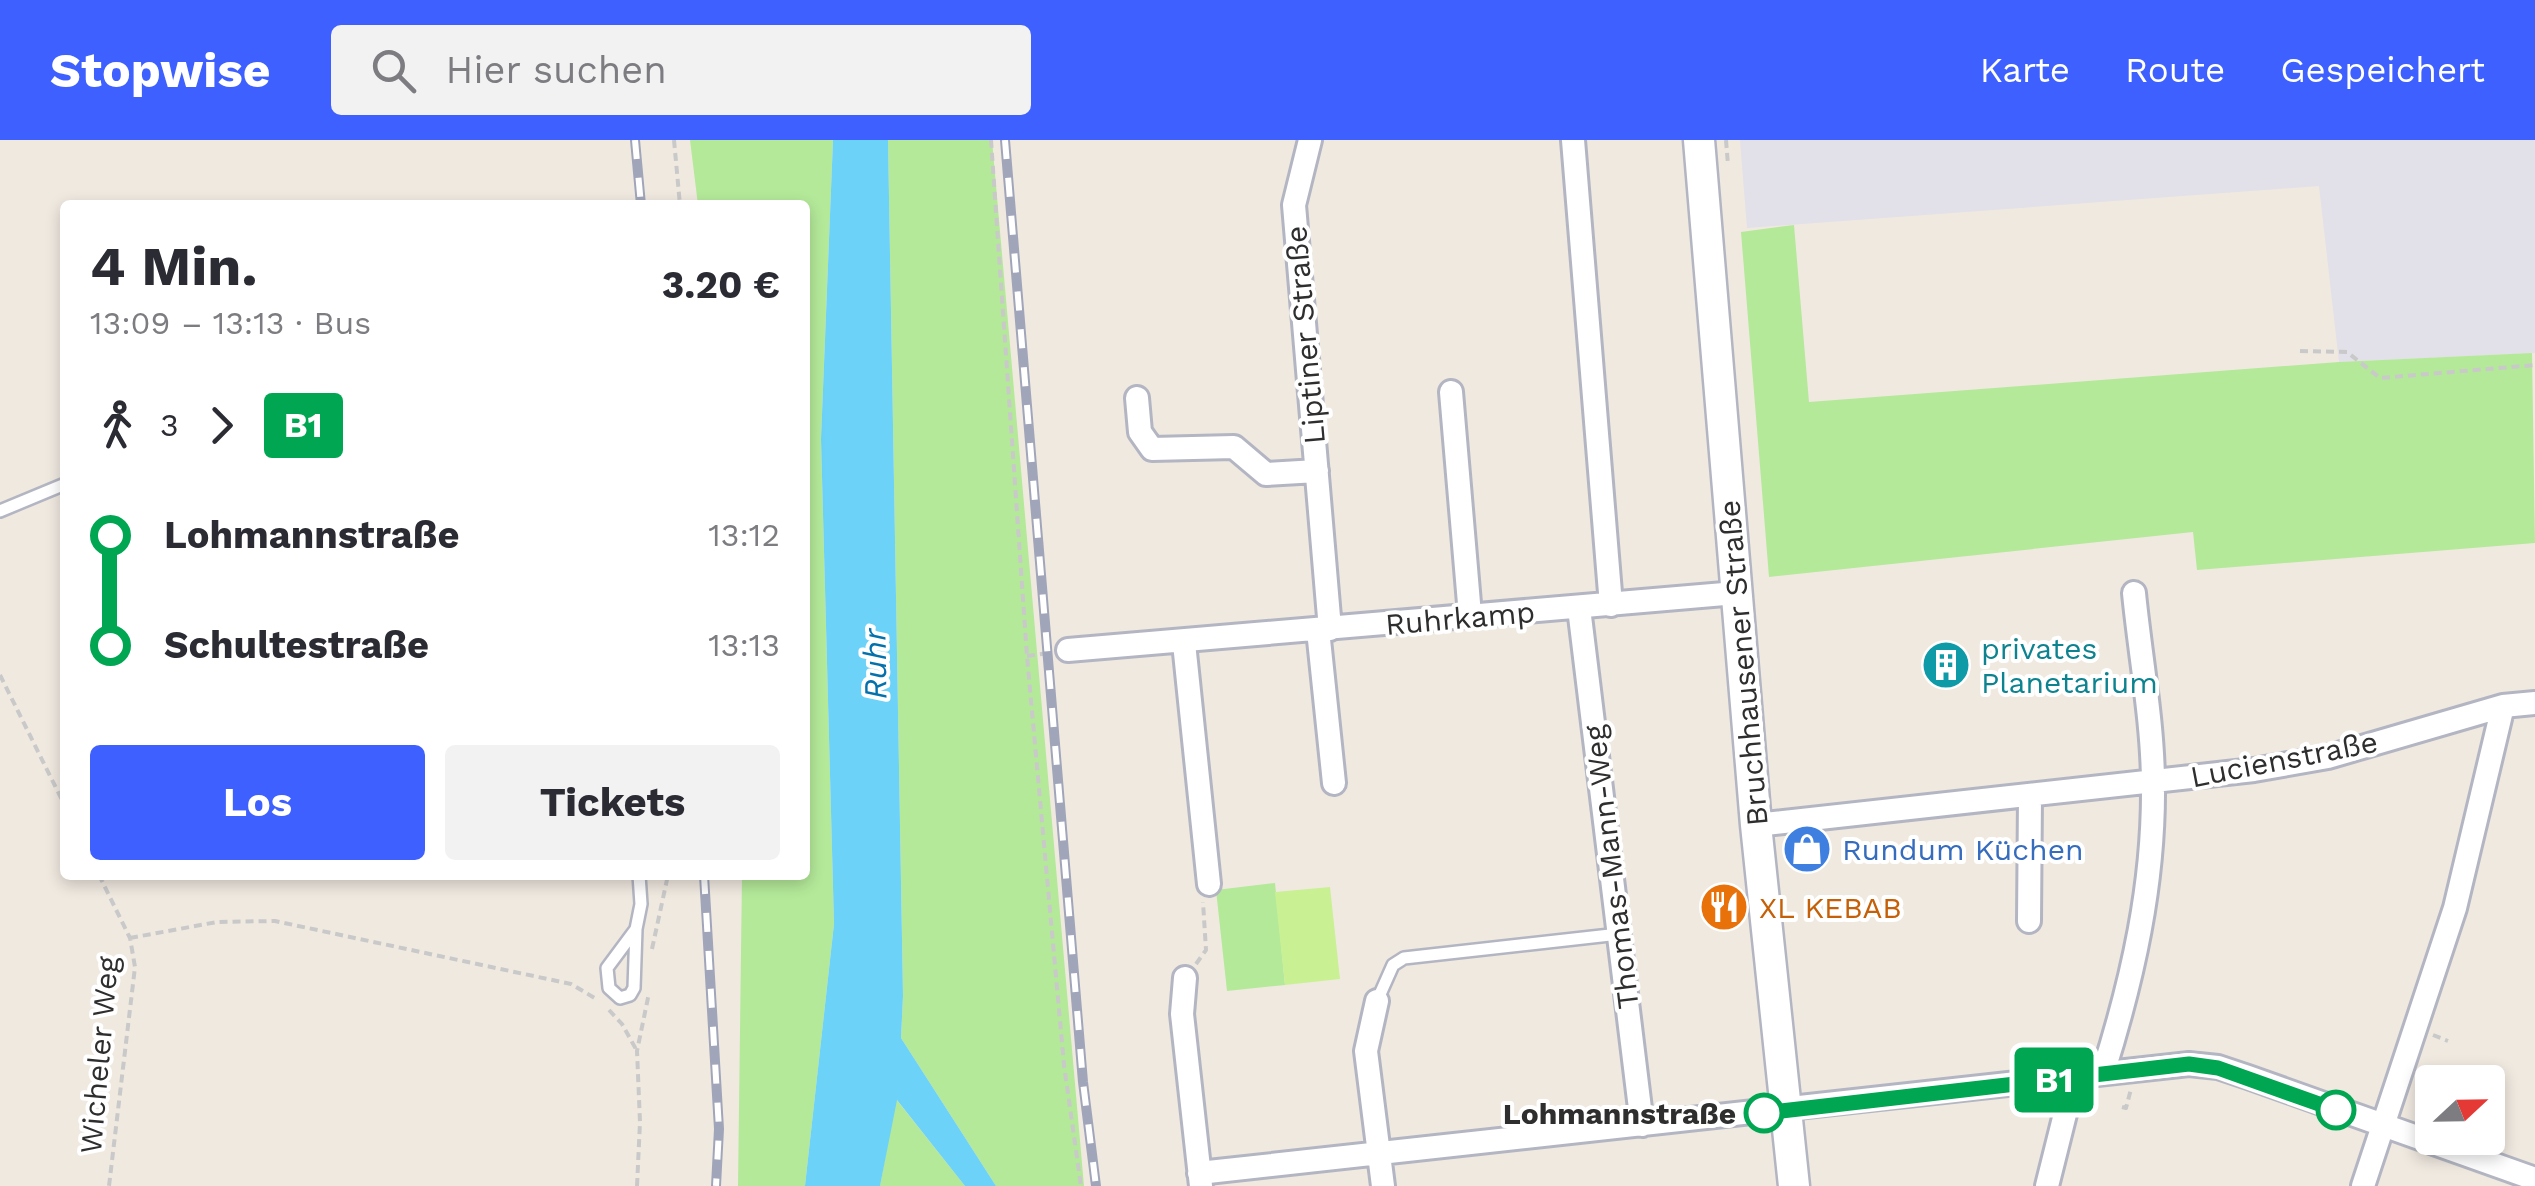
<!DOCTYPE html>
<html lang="de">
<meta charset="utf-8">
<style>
body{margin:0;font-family:"Work Sans",sans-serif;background:#f2f2f3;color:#2b2b33;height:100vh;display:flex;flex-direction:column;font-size:38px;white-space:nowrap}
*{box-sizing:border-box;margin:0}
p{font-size:32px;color:#7c7c81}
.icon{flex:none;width:55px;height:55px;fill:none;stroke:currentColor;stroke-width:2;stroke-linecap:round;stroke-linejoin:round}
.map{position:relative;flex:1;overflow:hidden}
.side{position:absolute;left:60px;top:60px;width:750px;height:680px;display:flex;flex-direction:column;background:#fff;border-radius:10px;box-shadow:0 5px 15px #0003}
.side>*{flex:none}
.badge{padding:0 20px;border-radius:8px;font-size:35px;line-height:65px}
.needle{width:65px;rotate:68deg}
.tools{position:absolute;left:2415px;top:925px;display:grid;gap:20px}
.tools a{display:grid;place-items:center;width:90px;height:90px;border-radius:10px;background:#fff;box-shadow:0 5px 15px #0003;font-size:50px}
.map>.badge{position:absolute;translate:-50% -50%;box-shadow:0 0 0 5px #fff}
.legs{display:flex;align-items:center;gap:15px;height:110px;padding:0 30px;font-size:32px}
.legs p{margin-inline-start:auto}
.overview{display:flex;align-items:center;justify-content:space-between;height:170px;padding:0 30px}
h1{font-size:55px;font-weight:700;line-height:75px}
.button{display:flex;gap:20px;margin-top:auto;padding:20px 30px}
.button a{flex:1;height:115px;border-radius:10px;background:#3d60ff;color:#fff;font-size:40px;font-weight:700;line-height:115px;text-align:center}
.button a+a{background:#f2f2f3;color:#2b2b33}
ul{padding:0 30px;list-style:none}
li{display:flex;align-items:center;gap:35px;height:110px;font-size:38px}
li i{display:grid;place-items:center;width:15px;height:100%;margin:0 12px;background:currentColor}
li i::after{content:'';width:25px;height:25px;margin:-12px;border:8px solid;border-radius:50%;background:#fff}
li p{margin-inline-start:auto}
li:first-child i{background:linear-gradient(#0000 50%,currentColor 0)}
li:last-child i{background:linear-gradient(currentColor 50%,#0000 0)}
header{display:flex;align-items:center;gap:60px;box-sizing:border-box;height:140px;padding:0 50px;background:#3d60ff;color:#fff}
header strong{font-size:48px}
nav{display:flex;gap:55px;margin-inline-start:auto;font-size:35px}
.search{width:700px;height:90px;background:#f2f2f3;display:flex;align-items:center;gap:25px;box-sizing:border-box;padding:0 35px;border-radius:10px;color:#7c7c81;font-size:38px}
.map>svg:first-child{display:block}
</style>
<header>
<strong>Stopwise</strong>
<div class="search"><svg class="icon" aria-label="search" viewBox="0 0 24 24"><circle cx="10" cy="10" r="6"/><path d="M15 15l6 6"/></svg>Hier suchen</div>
<nav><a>Karte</a><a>Route</a><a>Gespeichert</a></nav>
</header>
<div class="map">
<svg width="2535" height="1046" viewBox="0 0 2535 1046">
<rect width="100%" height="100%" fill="#f0e9e0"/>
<path fill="#e2e0e8" d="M 1740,0 L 2535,0 L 2535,213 L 2339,222 L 2319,46 L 1747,88 Z"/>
<path fill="#b4e999" d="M 690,0 L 833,0 L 821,299 L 834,784 L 805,1046 L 738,1046 L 742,735 L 805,735 L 805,65 L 698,65 Z
M 888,0 L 992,0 L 1084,1046 L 996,1046 L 901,898 L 903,856 Z
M 1794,85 L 1809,262 L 2339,222 L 2532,213 L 2535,403 L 2197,430 L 2193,392 L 1769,437 L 1741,92 Z
M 1275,743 L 1285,845 L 1227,851 L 1216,750 Z
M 896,959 L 965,1046 L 880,1046 Z"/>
<path fill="#c9f194" d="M 1330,747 L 1340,839 L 1285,845 L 1275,752 Z"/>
<path fill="#6cd2f8" d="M 833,0 L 888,0 L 903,856 L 901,898 L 996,1046 L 965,1046 L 897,960 L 880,1046 L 805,1046 L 834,784 L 821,299 Z"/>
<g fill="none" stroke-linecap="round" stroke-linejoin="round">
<g stroke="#b3b6c2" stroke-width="16">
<path id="lane" d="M 0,371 L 65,344
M 636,789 L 607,828 L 609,848 L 620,858 L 630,855 L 634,848 L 636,789 L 641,764 L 639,735
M 1377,861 L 1393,825 L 1404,818 L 1619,794"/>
</g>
<g stroke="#b3b6c2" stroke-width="28">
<path id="street" d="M 1310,0 L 1294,65 L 1330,489
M 1573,0 L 1611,465
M 1451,252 L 1470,475
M 1137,258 L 1140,292 L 1152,309 L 1234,307 L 1266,334 L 1317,331
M 1579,468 L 1642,985
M 1318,490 L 1334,643
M 1184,503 L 1209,744
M 1068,510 L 1736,453
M 1756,685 L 2254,630 L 2328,617 L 2503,566 L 2535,563
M 2029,781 L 2030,656
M 1185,838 L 1182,874 L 1201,1046
M 1377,861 L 1366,911 L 1383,1046
M 2103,933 C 2133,838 2154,744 2153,645 C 2153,583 2140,515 2134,453
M 1199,1033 L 2189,924 L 2218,927 L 2248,937 L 2535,1039
M 2047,1046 L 2074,938
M 2363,1046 L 2455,768 L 2503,566"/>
</g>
<g stroke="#b3b6c2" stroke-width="35">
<path id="secondary" d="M 1699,0 L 1756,685 L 1794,1046"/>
</g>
<path stroke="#c9c9c9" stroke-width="4" stroke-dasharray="8 5" stroke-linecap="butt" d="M 674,0 L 680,65
M 991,0 L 1027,516 L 1064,925 L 1081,1046
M 1726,0 L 1728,25
M 2300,211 L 2347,212 L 2380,238 L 2535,225
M 1027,516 L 1048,513
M 0,535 L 65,666
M 99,735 L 130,798 L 135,827 L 109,1046
M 130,798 L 217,782 L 275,781 L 571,844 L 598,860
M 652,809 L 668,735
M 1196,824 L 1206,810 L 1203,762
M 609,870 L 622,884 L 637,911
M 2433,895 L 2448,901
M 2122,967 L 2126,968 L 2131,949
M 637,1046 L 640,982 L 637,911 L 649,853"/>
<use href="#lane" stroke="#fff" stroke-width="11"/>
<use href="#street" stroke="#fff" stroke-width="22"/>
<use href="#secondary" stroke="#fff" stroke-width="30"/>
<g stroke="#a1a5b9" stroke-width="10">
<path id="rail" d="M 635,0 L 641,65
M 1005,0 L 1083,942 L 1096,1046
M 704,735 L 719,989 L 716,1046"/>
</g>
<use href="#rail" stroke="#fff" stroke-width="6" stroke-dasharray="19" stroke-linecap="butt"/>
</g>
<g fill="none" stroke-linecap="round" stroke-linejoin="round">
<g stroke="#fff" stroke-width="22">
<path id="line-1" d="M 1764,973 L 2189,924 L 2218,928 L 2336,970"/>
</g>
<use href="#line-1" stroke="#00a651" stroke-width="15"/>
</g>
<defs>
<g id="building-disc" transform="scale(2.5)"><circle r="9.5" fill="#0f9aa8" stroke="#fff"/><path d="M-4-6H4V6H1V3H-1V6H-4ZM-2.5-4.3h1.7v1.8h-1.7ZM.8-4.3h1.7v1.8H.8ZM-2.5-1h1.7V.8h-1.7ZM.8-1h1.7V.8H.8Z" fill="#fff"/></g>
<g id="shop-disc" transform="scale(2.5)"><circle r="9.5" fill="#3f7fe0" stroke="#fff"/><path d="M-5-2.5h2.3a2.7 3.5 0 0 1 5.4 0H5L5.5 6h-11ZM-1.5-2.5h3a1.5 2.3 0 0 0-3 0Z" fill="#fff"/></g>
<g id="restaurant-disc" transform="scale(2.5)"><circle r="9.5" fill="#e8710a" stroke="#fff"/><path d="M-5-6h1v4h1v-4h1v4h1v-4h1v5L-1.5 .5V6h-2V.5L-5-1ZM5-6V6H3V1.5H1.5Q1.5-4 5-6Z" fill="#fff"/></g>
</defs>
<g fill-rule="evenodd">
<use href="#building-disc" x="1946" y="525"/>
<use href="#shop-disc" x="1807" y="709"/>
<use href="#restaurant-disc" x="1724" y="767"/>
</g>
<g fill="#fff" stroke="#00a651" stroke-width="5">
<circle cx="2336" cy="970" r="18"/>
<circle cx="1764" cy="973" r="18"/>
</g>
<g text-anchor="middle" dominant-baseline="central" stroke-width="8" stroke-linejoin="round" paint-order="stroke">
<g font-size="30" fill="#2e2e2e" stroke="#fff">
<text transform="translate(1305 195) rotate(-95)">Liptiner Straße</text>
<text transform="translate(1460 478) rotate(-5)">Ruhrkamp</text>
<text transform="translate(1743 523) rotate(-95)">Bruchhausener Straße</text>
<text transform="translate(2284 619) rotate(-11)">Lucienstraße</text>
<text transform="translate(1611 727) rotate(-97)">Thomas-Mann-Weg</text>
<text transform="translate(99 915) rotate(-85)">Wicheler Weg</text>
</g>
<g font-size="30" fill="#0d838f" stroke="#fff" text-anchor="start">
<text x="1981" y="508">privates<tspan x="1981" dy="34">Planetarium</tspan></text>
</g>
<g font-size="30" fill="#366cbe" stroke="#fff" text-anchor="start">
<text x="1842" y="709">Rundum Küchen</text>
</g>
<g font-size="30" fill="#c56008" stroke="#fff" text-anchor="start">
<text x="1759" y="767">XL KEBAB</text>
</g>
<g font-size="30" font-weight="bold" fill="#2e2e2e" stroke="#fff" text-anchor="end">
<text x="1736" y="973">Lohmannstraße</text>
</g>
<g font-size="32" font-style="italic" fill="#0471ac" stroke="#fff">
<text transform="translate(875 524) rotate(-91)">Ruhr</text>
</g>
</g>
</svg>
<div class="tools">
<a><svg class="needle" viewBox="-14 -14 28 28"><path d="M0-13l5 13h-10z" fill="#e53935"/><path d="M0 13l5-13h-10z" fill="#7c7c81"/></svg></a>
</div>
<b class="badge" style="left:2054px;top:940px;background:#00a651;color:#fff">B1</b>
<section class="side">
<div class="overview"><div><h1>4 Min.</h1><p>13:09 – 13:13 · Bus</p></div><b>3.20 €</b></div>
<div class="legs"><svg class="icon" aria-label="walk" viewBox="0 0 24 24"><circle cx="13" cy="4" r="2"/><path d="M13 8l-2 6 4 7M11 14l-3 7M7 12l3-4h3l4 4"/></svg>3<svg class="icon" aria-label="forward" viewBox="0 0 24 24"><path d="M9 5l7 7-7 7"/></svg><b class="badge" style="background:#00a651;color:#fff">B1</b></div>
<ul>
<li><i style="color:#00a651"></i><b>Lohmannstraße</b><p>13:12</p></li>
<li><i style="color:#00a651"></i><b>Schultestraße</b><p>13:13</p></li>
</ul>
<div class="button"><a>Los</a><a>Tickets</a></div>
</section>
</div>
